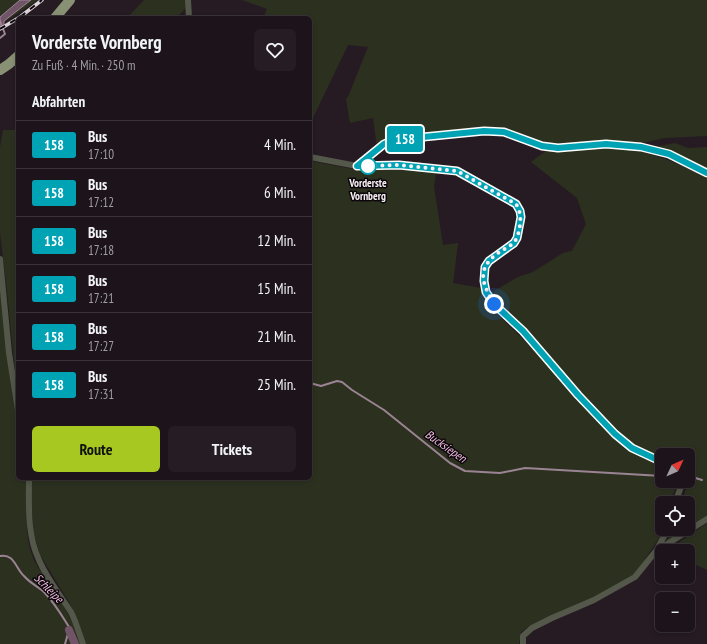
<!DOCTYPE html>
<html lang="de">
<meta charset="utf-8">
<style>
body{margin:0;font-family:"PT Sans Narrow",sans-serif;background:#251d23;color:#f1f3f6;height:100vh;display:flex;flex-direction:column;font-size:15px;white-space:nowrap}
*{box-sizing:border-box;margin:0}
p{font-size:13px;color:#a09ea2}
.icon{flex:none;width:22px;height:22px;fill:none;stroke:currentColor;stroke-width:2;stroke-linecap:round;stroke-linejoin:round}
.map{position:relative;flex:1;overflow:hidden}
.details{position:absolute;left:16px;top:16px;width:296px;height:464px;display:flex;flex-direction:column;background:#1c141a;border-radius:6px;box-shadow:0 2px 6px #0003,0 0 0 1px #3a3339}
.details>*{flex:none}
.badge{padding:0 8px;border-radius:3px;font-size:14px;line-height:26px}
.needle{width:26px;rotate:46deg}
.tools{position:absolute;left:655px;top:448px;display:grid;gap:8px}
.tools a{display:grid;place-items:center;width:40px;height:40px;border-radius:6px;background:#1c141a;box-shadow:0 2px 6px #0003,0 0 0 1px #3a3339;font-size:20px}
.you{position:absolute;width:20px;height:20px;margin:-10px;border:3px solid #fff;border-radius:50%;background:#1a73e8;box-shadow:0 0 0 6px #1a73e833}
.map>.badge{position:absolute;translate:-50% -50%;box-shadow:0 0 0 2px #fff}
h2{padding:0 16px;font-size:15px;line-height:36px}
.round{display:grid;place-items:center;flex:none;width:42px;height:42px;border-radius:6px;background:#251d23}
.head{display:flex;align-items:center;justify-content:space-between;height:68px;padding:0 16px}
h1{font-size:19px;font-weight:800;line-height:30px}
.button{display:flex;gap:8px;margin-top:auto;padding:8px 16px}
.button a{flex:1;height:46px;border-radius:6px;background:#a6c820;color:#111;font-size:16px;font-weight:800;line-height:46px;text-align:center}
.button a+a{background:#251d23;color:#f1f3f6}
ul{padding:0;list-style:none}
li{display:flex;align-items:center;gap:12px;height:48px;padding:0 16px;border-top:1px solid #3a3339}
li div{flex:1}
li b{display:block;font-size:15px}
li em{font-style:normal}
li .badge{min-width:44px;font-weight:700;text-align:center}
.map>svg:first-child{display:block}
</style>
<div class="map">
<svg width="707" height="644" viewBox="0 0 707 644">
<rect width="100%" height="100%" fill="#261b23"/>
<path fill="#2c311f" d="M 0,0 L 38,0 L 0,25 Z
M 144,0 L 185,0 L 186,8 L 176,18 L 127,18 Z
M 242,0 L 707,0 L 707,136 L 664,138 L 639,144 L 613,142 L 566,145 L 536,141 L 508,129 L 483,127 L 393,137 L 377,147 L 373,118 L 350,123 L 346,99 L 348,97 L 368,47 L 348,45 L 310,124 L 310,18 L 263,18 L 267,9 Z
M 3,130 L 18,130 L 18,375 L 15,373 L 7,291 L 0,232 L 0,147 Z
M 675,143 L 688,148 L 707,147 L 707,169 L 670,153 L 649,148 Z
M 591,148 C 600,148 610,147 619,148 C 650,151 680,164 707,177 L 707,517 L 666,543 L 666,541 L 674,529 L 688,529 L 688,503 L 683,503 L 687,481 L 688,481 L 688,455 L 662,455 L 662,459 L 633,443 L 616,430 L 525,334 L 500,310 L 489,294 L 518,277 L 533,272 L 563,253 L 572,251 L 586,224 L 577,198 L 531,162 L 547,150 L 561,151 Z
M 310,161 L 358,170 L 399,167 L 436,171 L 434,187 L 443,245 L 458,243 L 453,283 L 481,288 L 486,299 L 496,313 L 522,338 L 618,440 L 662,466 L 662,481 L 680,481 L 672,496 L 672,503 L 662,503 L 662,529 L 665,529 L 634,576 L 594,598 L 530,626 L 521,632 L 519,644 L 85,644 L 73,609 L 39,553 L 34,533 L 32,508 L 32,478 L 310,478 Z
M 0,272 L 5,326 L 18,416 L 18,478 L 27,478 C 27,505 23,535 34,560 C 37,567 42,573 46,579 C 59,599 74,620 81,644 L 0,644 Z
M 707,523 L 707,570 L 688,561 L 688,551 L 671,551 L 671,548 Z"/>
<path fill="#725469" stroke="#9a8393" d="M 20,0 L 31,0 L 4,21 L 4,25 L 0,27 L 0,17 Z"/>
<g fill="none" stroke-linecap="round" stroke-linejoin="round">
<path stroke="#9a8393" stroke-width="2" d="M 0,21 L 5,34 L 0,38
M 310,383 L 321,386 L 337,381 L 342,382 L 352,390 L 384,410 L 450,463 L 465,471 L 500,473 L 525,468 L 662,476
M 689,476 L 702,480
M 0,556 C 14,553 16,569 24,576 C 30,583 37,586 43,591 C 54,602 61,614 69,627 L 69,630 L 65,644"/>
<path stroke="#725469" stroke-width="8" d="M 69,630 L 75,644"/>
<path stroke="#54584a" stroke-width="6" d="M 188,0 L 189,18
M 310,157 L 357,166 L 384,144 L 393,140 L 484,131 L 504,132 L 542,146 L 558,147 L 606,144 L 641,147 L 669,154 L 707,173
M 357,166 L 399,165 L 457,171 L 516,204 L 520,211 L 521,217 L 517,238 L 514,243 L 489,261 L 485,267 L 483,281 L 486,292 L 494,304 L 523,331 L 578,395 L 615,433 L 632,447 L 662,462
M 0,259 L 9,353 L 18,410
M 29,478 C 29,505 27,535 39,560 C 47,579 60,595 71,612 C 76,622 79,633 83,644
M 675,503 L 683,481
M 656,551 L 707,519
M 523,644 L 523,636 L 532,628 L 552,618 L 594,600 L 635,577 L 656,551 L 668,529"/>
<path stroke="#899175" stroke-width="10" d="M 55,18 L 70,0
M 0,70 L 9,64 L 18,56"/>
<g stroke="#dcd4d9" stroke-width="3.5">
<path id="rail" d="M 0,29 L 20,17 L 42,0"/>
</g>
<use href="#rail" stroke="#0c070a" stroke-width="2" stroke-dasharray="6" stroke-linecap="butt"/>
</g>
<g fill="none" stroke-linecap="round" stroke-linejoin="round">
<g stroke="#fff" stroke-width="9">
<path id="line" d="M 662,462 L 632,448 L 615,434 L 578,395 L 523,331 L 494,304 L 486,292 L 484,281 L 485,267 L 489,261 L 514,243 L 517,238 L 521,217 L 520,211 L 516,204 L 457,171 L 399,165 L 357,166 L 384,144 L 393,140 L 484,131 L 504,132 L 542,146 L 558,148 L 606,144 L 641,147 L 669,154 L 707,173"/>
</g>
<use href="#line" stroke="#00a3b4" stroke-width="6"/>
<path stroke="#f8f0f5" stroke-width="4" stroke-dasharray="0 7.2" d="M 368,166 L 399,165 L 457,171 L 516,204 C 520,211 521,216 520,225 C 519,231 518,238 514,242 C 510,247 503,249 498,253 C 476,269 482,283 494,304"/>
</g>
<circle fill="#fff" stroke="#00a3b4" stroke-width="2" cx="368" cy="166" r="8"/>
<g text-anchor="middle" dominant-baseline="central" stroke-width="3" stroke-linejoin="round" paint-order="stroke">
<g font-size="11" font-weight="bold" fill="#f8f0f5" stroke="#0c070a">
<text x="368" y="183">Vorderste<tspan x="368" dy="13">Vornberg</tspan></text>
</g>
<g font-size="12" font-style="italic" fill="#f5bfe5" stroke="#0c070a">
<text transform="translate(446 446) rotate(35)">Bucksiepen</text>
<text transform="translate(49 588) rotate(45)">Schleipe</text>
</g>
</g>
</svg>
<div class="tools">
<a><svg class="needle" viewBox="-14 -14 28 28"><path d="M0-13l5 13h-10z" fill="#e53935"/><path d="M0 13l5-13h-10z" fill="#a09ea2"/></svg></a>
<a><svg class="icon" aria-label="locate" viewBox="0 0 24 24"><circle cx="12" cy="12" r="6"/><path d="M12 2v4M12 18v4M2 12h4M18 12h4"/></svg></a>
<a>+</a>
<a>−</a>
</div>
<div class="you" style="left:494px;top:304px"></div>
<b class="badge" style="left:405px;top:139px;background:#00a3b4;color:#fff">158</b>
<section class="details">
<div class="head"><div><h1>Vorderste Vornberg</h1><p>Zu Fuß · 4 Min. · 250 m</p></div><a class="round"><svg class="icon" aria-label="heart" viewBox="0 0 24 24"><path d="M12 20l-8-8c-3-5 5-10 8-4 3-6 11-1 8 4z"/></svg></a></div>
<h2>Abfahrten</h2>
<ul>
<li><span class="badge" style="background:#00a3b4;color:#fff">158</span><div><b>Bus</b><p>17:10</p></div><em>4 Min.</em></li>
<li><span class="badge" style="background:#00a3b4;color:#fff">158</span><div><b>Bus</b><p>17:12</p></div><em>6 Min.</em></li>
<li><span class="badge" style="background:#00a3b4;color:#fff">158</span><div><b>Bus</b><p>17:18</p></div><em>12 Min.</em></li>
<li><span class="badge" style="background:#00a3b4;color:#fff">158</span><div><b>Bus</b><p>17:21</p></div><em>15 Min.</em></li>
<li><span class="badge" style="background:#00a3b4;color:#fff">158</span><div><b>Bus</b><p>17:27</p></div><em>21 Min.</em></li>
<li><span class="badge" style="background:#00a3b4;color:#fff">158</span><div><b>Bus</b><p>17:31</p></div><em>25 Min.</em></li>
</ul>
<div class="button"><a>Route</a><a>Tickets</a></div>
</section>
</div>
